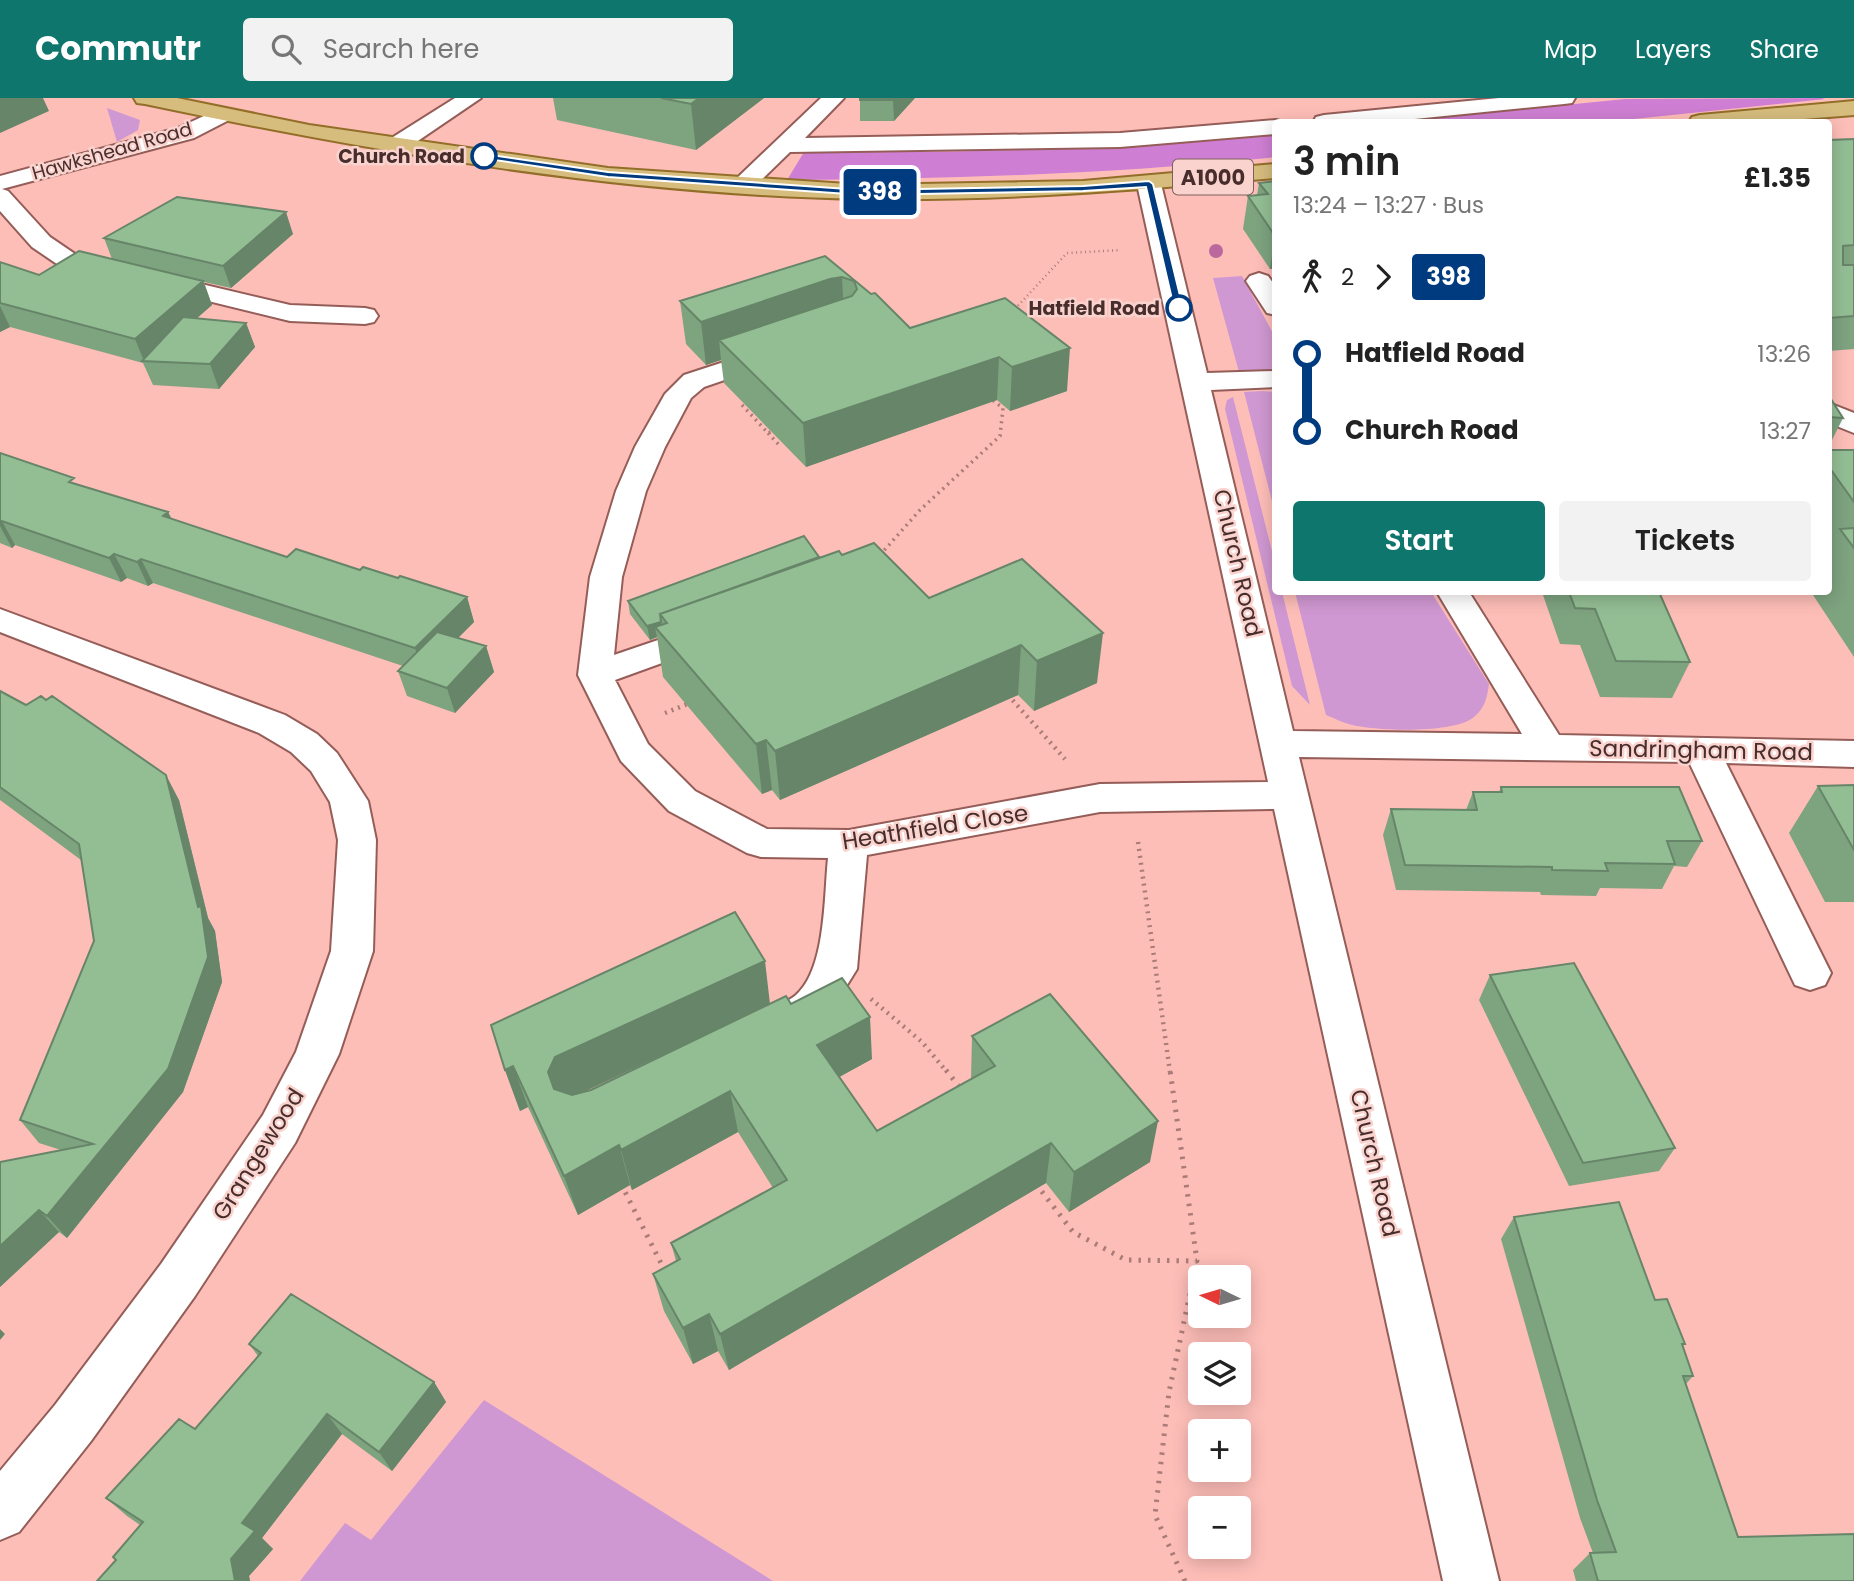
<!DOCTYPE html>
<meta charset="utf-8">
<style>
body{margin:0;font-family:Poppins,sans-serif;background:#f2f2f2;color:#222;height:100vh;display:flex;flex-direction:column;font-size:26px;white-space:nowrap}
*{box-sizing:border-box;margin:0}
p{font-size:23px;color:#767676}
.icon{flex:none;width:38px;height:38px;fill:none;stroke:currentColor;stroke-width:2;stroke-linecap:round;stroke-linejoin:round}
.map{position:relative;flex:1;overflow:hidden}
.drawer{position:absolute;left:1272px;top:21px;width:560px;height:476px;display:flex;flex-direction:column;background:#fff;border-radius:7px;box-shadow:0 4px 18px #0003}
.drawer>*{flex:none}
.badge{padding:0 14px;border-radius:5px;font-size:24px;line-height:46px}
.needle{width:46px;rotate:275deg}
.controls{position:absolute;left:1188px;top:1167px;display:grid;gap:14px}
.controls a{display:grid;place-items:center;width:63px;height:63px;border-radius:7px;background:#fff;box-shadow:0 4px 18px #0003;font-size:35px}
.map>.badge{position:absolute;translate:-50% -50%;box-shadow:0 0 0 4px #fff}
.legs{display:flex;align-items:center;gap:10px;height:77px;padding:0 21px;font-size:23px}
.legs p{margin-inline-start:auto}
.overview{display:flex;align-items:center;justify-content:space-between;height:119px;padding:0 21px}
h1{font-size:38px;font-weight:600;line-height:52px}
.cta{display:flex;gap:14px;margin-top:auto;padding:14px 21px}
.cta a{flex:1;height:80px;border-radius:7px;background:#0f766e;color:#fff;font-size:28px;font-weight:600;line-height:80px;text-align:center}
.cta a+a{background:#f2f2f2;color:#222}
ul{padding:0 21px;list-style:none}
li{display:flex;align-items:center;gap:24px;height:77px;font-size:26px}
li i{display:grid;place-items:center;width:10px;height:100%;margin:0 9px;background:currentColor}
li i::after{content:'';width:18px;height:18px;margin:-9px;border:5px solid;border-radius:50%;background:#fff}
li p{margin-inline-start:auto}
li:first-child i{background:linear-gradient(#0000 50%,currentColor 0)}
li:last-child i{background:linear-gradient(currentColor 50%,#0000 0)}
header{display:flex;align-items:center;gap:42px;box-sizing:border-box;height:98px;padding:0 35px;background:#0f766e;color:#fff}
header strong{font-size:33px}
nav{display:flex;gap:38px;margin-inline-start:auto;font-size:24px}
.search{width:490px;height:63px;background:#f2f2f2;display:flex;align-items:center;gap:18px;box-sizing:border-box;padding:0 24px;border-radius:7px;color:#767676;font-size:26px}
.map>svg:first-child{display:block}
</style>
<header>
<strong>Commutr</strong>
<div class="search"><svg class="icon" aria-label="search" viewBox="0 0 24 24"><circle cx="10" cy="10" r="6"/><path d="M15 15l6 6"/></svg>Search here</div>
<nav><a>Map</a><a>Layers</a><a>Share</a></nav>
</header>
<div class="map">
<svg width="1854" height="1483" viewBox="0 0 1854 1483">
<rect width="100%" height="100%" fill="#febeb8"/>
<path fill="#d098d2" d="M 107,10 L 140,22 L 138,32 L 117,44 Z
M 1242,178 L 1276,241 L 1276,272 L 1265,275 L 1239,274 L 1213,180 Z
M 1262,293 L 1276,294 L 1276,419 L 1244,294 Z
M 1233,299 L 1276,469 L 1276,494 L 1282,494 L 1310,607 L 1292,588 L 1225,311 L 1227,302 Z
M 1295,494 L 1431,494 L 1489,586 C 1487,600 1485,610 1474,619 C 1454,636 1377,633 1352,627 C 1343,625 1334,620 1326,617 Z
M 484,1302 L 773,1483 L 300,1483 L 345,1425 L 371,1442 Z"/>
<path fill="#cf7fd3" d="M 1822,0 L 1825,1 L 1605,24 L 1393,24 L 1625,1 Z
M 1276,36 L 1276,59 C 1113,76 951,81 787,82 L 804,54 C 962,55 1118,52 1276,36 Z"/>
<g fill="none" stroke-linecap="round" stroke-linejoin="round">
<g stroke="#955d58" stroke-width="4">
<path id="minor" d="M 455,0 L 481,0 L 406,51 L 390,51 L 387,46 L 390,41 Z
M 821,0 L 844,0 L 805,40 L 1120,35 L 1276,22 L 1284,24 L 1276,24 L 1276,36 L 1120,49 L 790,54 L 751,92 L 735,92 L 731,87 L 735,82 Z
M 1499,0 L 1575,0 L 1572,5 L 1564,6 L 1385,24 L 1313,24 L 1316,19 L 1324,17 Z
M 221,10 L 229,12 L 232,17 L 229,22 L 194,40 L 2,91 L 8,93 L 50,139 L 75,156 L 290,207 L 365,210 L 374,212 L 378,218 L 374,224 L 365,226 L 290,223 L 57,166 L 32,149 L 0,113 L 0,78 L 178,30 Z
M 1149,79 L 1157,81 L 1161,86 L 1207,275 L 1276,273 L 1276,289 L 1211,292 L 1293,633 L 1522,636 L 1437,494 L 1469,494 L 1559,637 L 1854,643 L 1854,669 L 1726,665 L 1831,875 L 1825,887 L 1810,892 L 1795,887 L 1689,664 L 1299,659 L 1499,1483 L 1443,1483 L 1274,711 L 1100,714 L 867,757 L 857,871 L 826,921 L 784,940 L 769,934 L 763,922 C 773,902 782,909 796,897 C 826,871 824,798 828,760 L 761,759 L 747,755 L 669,713 L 621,663 L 578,577 L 590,479 L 616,393 L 635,349 L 665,296 L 684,277 L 773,248 L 783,250 L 787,256 L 783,262 L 704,289 L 691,300 L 665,349 L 646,393 L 622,479 L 614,557 L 708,525 L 720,528 L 725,536 L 720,544 L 615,582 L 648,646 L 695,693 L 767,731 L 849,732 L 1100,686 L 1268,684 L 1137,86 L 1141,81 Z
M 1259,175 L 1268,178 L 1276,189 L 1276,217 L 1267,215 L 1246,183 L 1250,178 Z
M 1829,305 L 1854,315 L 1854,335 L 1829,325 Z
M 0,511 L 285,617 L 317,636 L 337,655 L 368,703 L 376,742 L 373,853 L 339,956 L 295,1045 L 195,1198 L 91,1343 L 19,1434 L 0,1442 L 0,1373 L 55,1307 L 161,1166 L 263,1017 L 296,954 L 331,853 L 338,742 L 330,704 L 311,673 L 291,654 L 259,635 L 0,534 Z"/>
</g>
<g stroke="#926e29" stroke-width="4">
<path id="major" d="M 134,0 L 177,0 L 309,27 L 608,70 L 862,87 L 1083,83 L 1276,66 L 1276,80 C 1139,92 1002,103 865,101 C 625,97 379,55 145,6 L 137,5 Z
M 1854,3 L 1854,17 L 1767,24 L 1689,24 L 1692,19 L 1700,17 Z"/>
</g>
<path stroke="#aa7c78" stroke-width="2.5" stroke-dasharray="1 3.5" stroke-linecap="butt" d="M 1015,211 L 1067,155 L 1121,152"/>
<path stroke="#aa7c78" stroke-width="3.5" stroke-dasharray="2 4.5" stroke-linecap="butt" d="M 742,307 L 768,335 L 777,332
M 768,335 L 781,349
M 880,457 L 920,412 L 1000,338 L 1003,310 L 991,301"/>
<path stroke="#aa7c78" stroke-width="4.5" stroke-dasharray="2 5" stroke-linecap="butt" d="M 1008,597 L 1065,661
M 665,615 L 690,605
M 1138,744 L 1170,974
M 871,901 L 922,944 L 947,974"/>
<path stroke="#aa7c78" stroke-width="5" stroke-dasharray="2.5 7" stroke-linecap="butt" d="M 946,972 L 961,991
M 621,1086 L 666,1175
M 1036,1086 L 1073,1134 L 1126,1162 L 1197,1163 L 1170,972
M 1185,1483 L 1155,1417 L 1169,1294 L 1197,1163"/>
<use href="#minor" fill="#fff" fill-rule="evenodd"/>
<use href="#major" fill="#d6bc7d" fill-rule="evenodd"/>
</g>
<circle fill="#ba689e" cx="1216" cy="153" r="7"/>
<path fill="#7ea37f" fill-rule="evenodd" d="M 553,0 L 764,0 L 696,52 L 557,22 Z
M 860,0 L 915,0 L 894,23 L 860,23 Z
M 1854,41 L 1854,251 L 1829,253 L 1829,42 Z
M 1276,83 L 1276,170 L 1270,171 L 1243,131 L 1248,98 L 1257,97 L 1259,85 Z
M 293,136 L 231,190 L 204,184 L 212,207 L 197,220 L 246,225 L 255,249 L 219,291 L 153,287 L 143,265 L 10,229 L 0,234 L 0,164 L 39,177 L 112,161 L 104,140 Z
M 825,158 L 910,230 L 1005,200 L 1067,293 L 1010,313 L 997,302 L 806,369 L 724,285 L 721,262 L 706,267 L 686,246 L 680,203 Z
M 1829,298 L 1843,320 L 1829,348 Z
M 1829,352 L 1854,352 L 1854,559 L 1811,494 L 1829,494 Z
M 0,355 L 77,386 L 168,414 L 172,421 L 287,459 L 360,472 L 398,480 L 467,499 L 474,524 L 458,540 L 486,548 L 494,574 L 455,615 L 407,598 L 398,573 L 403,568 L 153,485 L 148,488 L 127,480 L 121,484 L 15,447 L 12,450 L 0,445 Z
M 842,457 L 929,500 L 1097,585 L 1034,613 L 1018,597 L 780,702 L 772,692 L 762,696 L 663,579 L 657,539 L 650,542 L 630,516 L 628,503 L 819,459 Z
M 1527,494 L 1659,494 L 1690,564 L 1672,600 L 1600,599 L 1580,547 L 1560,546 L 1543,497 L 1528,496 Z
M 0,593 L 179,702 L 208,820 L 215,833 L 222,884 L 183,994 L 67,1140 L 59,1134 L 0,1189 L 61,1052 L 39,1045 L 20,1022 L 94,843 L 81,762 L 0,702 Z
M 1854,687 L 1854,804 L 1825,804 L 1789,735 L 1818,688 Z
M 1501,689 L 1702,743 L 1687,769 L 1674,768 L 1662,791 L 1600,790 L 1596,798 L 1541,797 L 1540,794 L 1396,792 L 1383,737 L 1391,711 L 1466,712 L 1473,694 L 1499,694 Z
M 1490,877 L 1675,1050 L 1659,1073 L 1569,1088 L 1479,902 Z
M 770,906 L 791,906 L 872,961 L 839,979 L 877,1033 L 971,981 L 972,938 L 1150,1064 L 1069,1114 L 1046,1085 L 729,1272 L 718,1253 L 693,1266 L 664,1213 L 653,1176 L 676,1163 L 671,1145 L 773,1090 L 738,1034 L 632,1092 L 630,1087 L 578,1117 L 528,1009 L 520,1013 L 505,972 ZM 748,917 L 591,992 L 582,994 Z
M 1514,1119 L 1685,1246 L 1683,1248 L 1693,1278 L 1686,1286 L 1738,1439 L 1854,1483 L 1576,1483 L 1573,1472 L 1590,1455 L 1593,1455 L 1580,1420 L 1501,1141 Z
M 249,1246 L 434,1284 L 446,1304 L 392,1373 L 342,1336 L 262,1440 L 273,1451 L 249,1478 L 250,1483 L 97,1483 L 116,1462 L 140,1427 L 127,1418 L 106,1400 L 195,1331 L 258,1258 Z"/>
<path fill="#678568" d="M 0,0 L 43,0 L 49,13 L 0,35 Z
M 699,0 L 764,0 L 696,52 L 691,6 Z
M 895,0 L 915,0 L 894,23 L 893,2 Z
M 286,114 L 293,136 L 231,190 L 223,168 Z
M 1276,138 L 1276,170 L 1270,171 L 1275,138 Z
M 842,179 L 844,221 L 719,242 L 721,262 L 706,267 L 701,224 L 830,181 Z
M 203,183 L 212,207 L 148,263 L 144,263 L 135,241 Z
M 0,208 L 10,229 L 0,234 Z
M 246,225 L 255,249 L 219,291 L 210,266 Z
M 1070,250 L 1067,293 L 1010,313 L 1012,269 Z
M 999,259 L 997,302 L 806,369 L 803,325 Z
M 168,414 L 179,438 L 163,418 Z
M 2,423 L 15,447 L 12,450 L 0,428 L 0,424 Z
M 114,456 L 127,480 L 121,484 L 109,460 Z
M 141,461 L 153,485 L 148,488 L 137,464 Z
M 467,499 L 474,524 L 423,575 L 415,550 Z
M 661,524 L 663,537 L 655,529 L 657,539 L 650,542 L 647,528 Z
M 1103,535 L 1097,585 L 1034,613 L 1037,563 Z
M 1021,547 L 1018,597 L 780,702 L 775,653 Z
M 486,548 L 494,574 L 455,615 L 447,590 Z
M 766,642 L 772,692 L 762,696 L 756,646 Z
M 166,677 L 179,702 L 208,820 L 215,833 L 222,884 L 183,994 L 67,1140 L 47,1118 L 168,971 L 198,809 Z
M 765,863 L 770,906 L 569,1001 L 562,1016 L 548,974 L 555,959 Z
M 870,919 L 872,961 L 821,989 L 817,947 Z
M 513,968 L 528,1009 L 520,1013 L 505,972 Z
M 730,993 L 738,1034 L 632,1092 L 621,1052 Z
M 1158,1023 L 1150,1064 L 1069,1114 L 1074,1074 Z
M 1051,1045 L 1046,1085 L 729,1272 L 720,1236 Z
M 619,1047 L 630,1087 L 578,1117 L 564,1078 Z
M 39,1112 L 59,1134 L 0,1189 L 0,1148 Z
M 709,1216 L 718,1253 L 693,1266 L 683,1230 Z
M 0,1231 L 5,1236 L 0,1242 Z
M 434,1284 L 446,1304 L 392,1373 L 379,1354 Z
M 327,1316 L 342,1336 L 262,1440 L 273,1451 L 249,1478 L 250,1483 L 235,1483 L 231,1461 L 242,1425 Z"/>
<path fill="#93be94" stroke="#678568" stroke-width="2" d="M 661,0 L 699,0 L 691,6 Z
M 860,0 L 895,0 L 893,2 L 860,2 Z
M 1854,41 L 1854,147 L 1843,148 L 1843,167 L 1854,167 L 1854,218 L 1829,220 L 1829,42 Z
M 1276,83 L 1276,138 L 1275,138 L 1248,98 L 1268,96 L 1259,85 Z
M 177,99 L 286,114 L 223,168 L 104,140 Z
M 79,153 L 203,183 L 135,241 L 0,205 L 0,164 L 39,177 Z
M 825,158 L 871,196 L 875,195 L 910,230 L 1005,200 L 1070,250 L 1012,269 L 999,259 L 803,325 L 719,242 L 852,198 L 857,191 L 854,183 L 842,179 L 830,181 L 701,224 L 680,203 Z
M 183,219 L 246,225 L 210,266 L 142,263 Z
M 1829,298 L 1843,320 L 1829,319 Z
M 1829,352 L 1854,352 L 1854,404 L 1829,369 Z
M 0,355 L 74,380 L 69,384 L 168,414 L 163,418 L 287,459 L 296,451 L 360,472 L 363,469 L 398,480 L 400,478 L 467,499 L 415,550 L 141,461 L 137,464 L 114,456 L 109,460 L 2,423 L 0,424 Z
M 1854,430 L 1854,450 L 1840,431 Z
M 804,438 L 819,459 L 660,516 L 661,524 L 647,528 L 628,503 Z
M 874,445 L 929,500 L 1022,461 L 1103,535 L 1037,563 L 1021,547 L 775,653 L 766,642 L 756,646 L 655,529 L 667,525 L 660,516 L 839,453 L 842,457 Z
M 1569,494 L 1659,494 L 1690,564 L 1616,563 L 1595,511 L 1575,510 Z
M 437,534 L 486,548 L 447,590 L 398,573 Z
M 0,593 L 26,607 L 41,598 L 46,602 L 52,598 L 166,677 L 198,809 L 201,808 L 208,859 L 168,971 L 47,1118 L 39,1112 L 0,1148 L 0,1064 L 93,1046 L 20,1022 L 94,843 L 79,746 L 0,689 Z
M 1854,687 L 1854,752 L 1818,688 Z
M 1501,689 L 1679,689 L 1702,743 L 1667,743 L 1675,766 L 1605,765 L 1608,773 L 1552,772 L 1552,769 L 1405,767 L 1391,711 L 1477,712 L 1473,694 L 1502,694 Z
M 735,814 L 765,863 L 555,959 L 548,974 L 554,991 L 572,997 L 591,992 L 786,898 L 791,906 L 842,880 L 870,919 L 817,947 L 877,1033 L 995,968 L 972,938 L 1050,896 L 1158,1023 L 1074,1074 L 1051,1045 L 720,1236 L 709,1216 L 683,1230 L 653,1176 L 680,1161 L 671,1145 L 787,1082 L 730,993 L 621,1052 L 619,1047 L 564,1078 L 513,968 L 505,972 L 491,927 Z
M 1574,865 L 1675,1050 L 1583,1065 L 1490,877 Z
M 1619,1104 L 1655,1202 L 1667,1201 L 1685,1246 L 1682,1246 L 1693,1278 L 1683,1278 L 1738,1439 L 1854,1436 L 1854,1483 L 1598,1483 L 1590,1455 L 1616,1454 L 1597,1402 L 1514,1119 Z
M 291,1196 L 434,1284 L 379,1354 L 327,1316 L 242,1425 L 255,1433 L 231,1461 L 235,1483 L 97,1483 L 116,1462 L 113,1459 L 143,1424 L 106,1400 L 179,1321 L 195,1331 L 261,1255 L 249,1246 Z"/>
<path fill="#003b80" stroke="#fff" stroke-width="2" d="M 484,56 L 608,74 L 862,92 L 1083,88 L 1149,83 L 1153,86 L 1183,210 L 1179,213 L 1174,210 L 1146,89 L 1083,93 L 862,97 L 608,79 L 481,60 Z"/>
<g fill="#fff" stroke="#003b80" stroke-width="3.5">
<circle cx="484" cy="58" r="12"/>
<circle cx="1179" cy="210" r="12"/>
</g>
<g text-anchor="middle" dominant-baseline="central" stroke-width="5" stroke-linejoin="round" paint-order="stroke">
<g font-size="19" fill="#472e2c" stroke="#fad3ce">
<text transform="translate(112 53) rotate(-16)">Hawkshead Road</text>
</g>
<g font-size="19" font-weight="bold" fill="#472e2c" stroke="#fad3ce" text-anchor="end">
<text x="465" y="58">Church Road</text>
<text x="1160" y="210">Hatfield Road</text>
</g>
<rect fill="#fad3ce" stroke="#7d605d" stroke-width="2" x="1173" y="61.5" width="80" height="35" rx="5"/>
<g font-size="21" font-weight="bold" fill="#472e2c">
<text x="1213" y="79">A1000</text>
</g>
<g font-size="23" fill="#472e2c" stroke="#fad3ce">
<text transform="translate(1238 465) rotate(77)">Church Road</text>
<text transform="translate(1701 652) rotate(1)">Sandringham Road</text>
<text transform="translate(935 729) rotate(-9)">Heathfield Close</text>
<text transform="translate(258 1056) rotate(-58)">Grangewood</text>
<text transform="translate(1375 1065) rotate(77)">Church Road</text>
</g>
</g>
</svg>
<div class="controls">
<a><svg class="needle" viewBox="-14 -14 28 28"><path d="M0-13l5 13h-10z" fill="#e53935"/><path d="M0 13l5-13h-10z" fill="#767676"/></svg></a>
<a><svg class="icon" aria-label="layers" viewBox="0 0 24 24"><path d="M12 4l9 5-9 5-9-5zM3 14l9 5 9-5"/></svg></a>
<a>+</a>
<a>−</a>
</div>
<b class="badge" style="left:880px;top:94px;background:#003b80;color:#fff">398</b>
<section class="drawer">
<div class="overview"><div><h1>3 min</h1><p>13:24 – 13:27 · Bus</p></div><b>£1.35</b></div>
<div class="legs"><svg class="icon" aria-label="walk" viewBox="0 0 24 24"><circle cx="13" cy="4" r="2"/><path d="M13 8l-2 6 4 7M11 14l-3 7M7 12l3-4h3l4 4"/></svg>2<svg class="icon" aria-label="forward" viewBox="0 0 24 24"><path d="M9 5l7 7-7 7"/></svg><b class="badge" style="background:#003b80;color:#fff">398</b></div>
<ul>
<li><i style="color:#003b80"></i><b>Hatfield Road</b><p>13:26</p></li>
<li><i style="color:#003b80"></i><b>Church Road</b><p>13:27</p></li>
</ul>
<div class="cta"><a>Start</a><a>Tickets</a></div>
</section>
</div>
